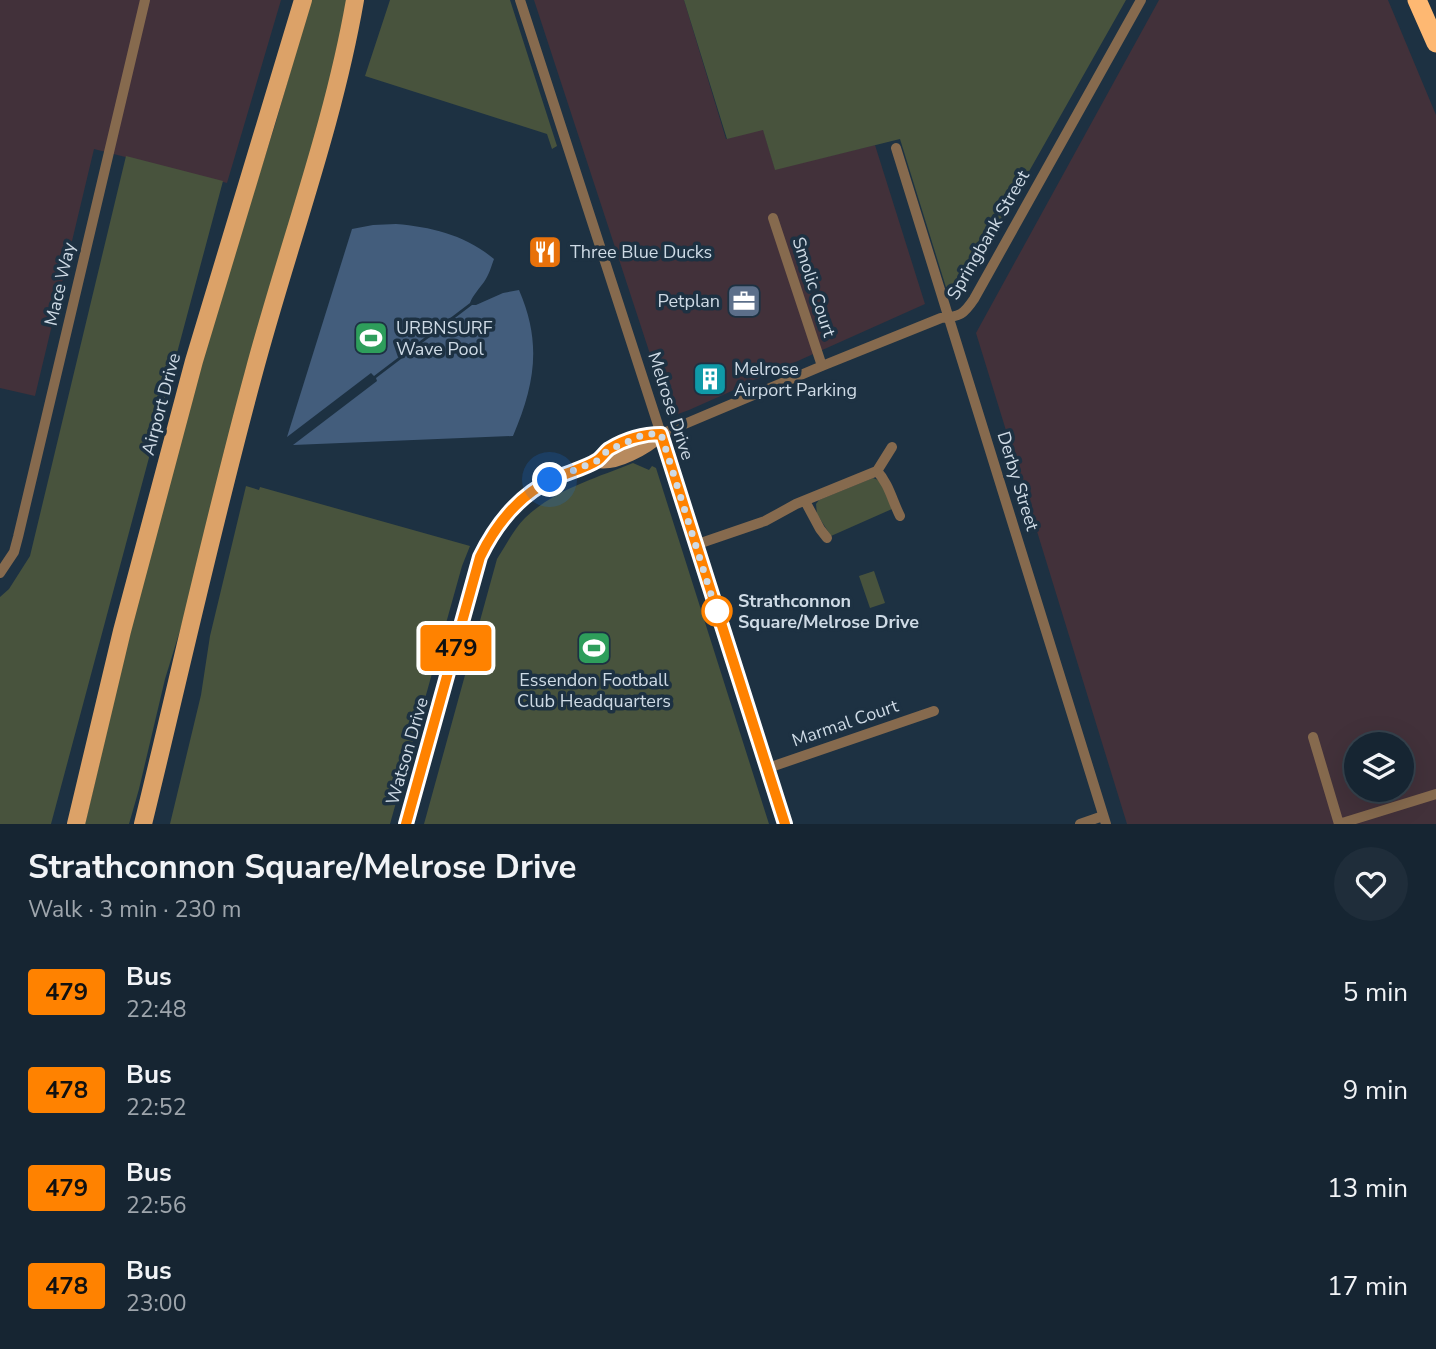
<!DOCTYPE html>
<meta charset="utf-8">
<style>
body{margin:0;font-family:"Nunito Sans",sans-serif;background:#1f2d3a;color:#f1f3f6;height:100vh;display:flex;flex-direction:column;font-size:26px;white-space:nowrap}
*{box-sizing:border-box;margin:0}
p{font-size:23px;color:#9ea5ac}
.icon{flex:none;width:38px;height:38px;fill:none;stroke:currentColor;stroke-width:2;stroke-linecap:round;stroke-linejoin:round}
.map{position:relative;height:824px;overflow:hidden}
.details{display:flex;flex-direction:column;background:#162532;flex:1}
.details>*{flex:none}
.badge{padding:0 14px;border-radius:5px;font-size:24px;line-height:46px}
.controls{position:absolute;left:1344px;top:732px;display:grid;gap:14px}
.controls a{display:grid;place-items:center;width:70px;height:70px;border-radius:50%;background:#162532;box-shadow:0 7px 28px #0002,0 0 0 2px #35424d;font-size:35px}
.you{position:absolute;width:35px;height:35px;margin:-18px;border:5px solid #fff;border-radius:50%;background:#1a73e8;box-shadow:0 0 0 10px #1a73e833}
.map>.badge{position:absolute;translate:-50% -50%;box-shadow:0 0 0 4px #fff}
.round{display:grid;place-items:center;flex:none;width:74px;height:74px;border-radius:37px;background:#1f2d3a}
.overview{display:flex;align-items:center;justify-content:space-between;height:119px;padding:0 28px}
h1{font-size:33px;font-weight:700;line-height:52px}
ul{padding:0;list-style:none}
li{display:flex;align-items:center;gap:21px;height:98px;padding:0 28px}
li div{flex:1}
li b{display:block;font-size:26px}
li em{font-style:normal}
li .badge{min-width:77px;font-weight:700;text-align:center}
.map>svg:first-child{display:block}
</style>
<div class="map">
<svg width="1436" height="824" viewBox="0 0 1436 824">
<rect width="100%" height="100%" fill="#1d3142"/>
<path fill="#42313a" fill-rule="evenodd" d="M 0,0 L 281,0 L 227,183 L 94,149 L 35,396 L 0,388 Z
M 534,0 L 684,0 L 726,139 L 763,129 L 775,169 L 875,145 L 925,304 L 762,377 L 751,381 L 743,386 L 689,410 L 678,414 L 668,409 Z
M 1159,0 L 1388,0 L 1436,115 L 1436,824 L 1127,824 L 976,333 ZM 1356,744 L 1402,744 L 1402,789 L 1356,789 Z"/>
<path fill="#48533d" d="M 311,0 L 347,0 L 333,71 L 202,559 L 165,679 L 139,789 L 129,824 L 85,824 L 138,598 L 177,445 L 228,272 L 275,125 Z
M 390,0 L 510,0 L 557,146 L 552,149 L 547,134 L 365,76 Z
M 684,0 L 1126,0 L 1023,182 L 965,292 L 949,297 L 900,139 L 775,170 L 763,130 L 727,139 Z
M 126,156 L 223,181 L 51,824 L 0,824 L 0,597 L 9,589 L 30,556 Z
M 633,463 L 649,470 L 652,466 L 656,468 L 769,824 L 424,824 L 497,559 C 506,545 514,529 525,518 C 554,490 596,478 633,463 Z
M 873,478 L 881,481 L 892,509 L 831,536 L 817,514 L 816,504 L 819,500 Z
M 246,486 L 259,490 L 260,487 L 470,546 L 462,566 L 390,824 L 170,824 L 201,695 L 210,636 Z
M 874,571 L 885,603 L 870,608 L 859,576 Z"/>
<path fill="#435d7c" d="M 396,224 C 432,227 465,235 494,259 C 491,267 489,275 484,282 C 479,289 473,295 470,303 L 374,376 L 371,373 L 287,437 L 352,229 L 373,225 Z
M 519,290 C 542,343 535,384 513,436 L 293,445 L 377,381 L 376,378 L 472,305 L 476,305 L 503,293 Z"/>
<g fill="none" stroke-linecap="round" stroke-linejoin="round">
<path stroke="#866a4e" stroke-width="10" d="M 520,0 L 661,434 L 822,366 L 941,318 C 960,317 964,314 974,299 L 1141,0
M 896,148 L 1106,824
M 773,218 L 822,366
M 877,471 C 889,484 892,500 900,516
M 805,501 L 820,529 L 827,538
M 695,545 L 765,521 L 796,504 L 877,471 L 892,447
M 0,573 L 14,552 L 18,537 L 145,0
M 1313,737 L 1339,824
M 768,768 L 934,711
M 1080,824 L 1103,816
M 1339,824 L 1436,794"/>
<path stroke="#b78a5e" stroke-width="14" d="M 661,434 L 785,824
M 597,461 C 616,465 647,447 661,434
M 406,824 L 480,557 C 496,524 519,495 553,479 C 566,473 586,468 598,460 C 602,457 605,452 609,449 C 624,440 643,434 661,434"/>
<path stroke="#dca268" stroke-width="18" d="M 76,824 L 122,631 L 194,361 L 303,0
M 143,824 C 180,673 213,522 254,372 C 287,248 333,127 355,0"/>
<path stroke="#feb872" stroke-width="19" d="M 1417,0 L 1436,43"/>
</g>
<g fill="none" stroke-linecap="round" stroke-linejoin="round">
<g stroke="#fff" stroke-width="16">
<path id="line" d="M 406,824 L 480,557 C 496,524 519,495 553,479 C 566,473 586,468 598,460 C 602,457 605,452 609,449 C 624,440 643,434 661,434 L 785,824"/>
</g>
<use href="#line" stroke="#ff8200" stroke-width="10"/>
<path stroke="#cedae5" stroke-width="7" stroke-dasharray="0 12.6" d="M 550,480 L 597,461 L 608,450 L 625,443 L 645,434 L 661,434 L 719,620 L 717,611"/>
</g>
<defs>
<g id="restaurant-square" transform="scale(1.75)"><rect x="-9" y="-9" width="18" height="18" rx="4" fill="#e8710a" stroke="#1d3142"/><path d="M-5-6h1v4h1v-4h1v4h1v-4h1v5L-1.5 .5V6h-2V.5L-5-1ZM5-6V6H3V1.5H1.5Q1.5-4 5-6Z" fill="#fff"/></g>
<g id="office-square" transform="scale(1.75)"><rect x="-9" y="-9" width="18" height="18" rx="4" fill="#5c6f8a" stroke="#1d3142"/><path d="M-6-3h4V-5.5h4V-3h4V5H-6ZM-1-4.5V-3h2v-1.5ZM-6 0V1H6V0Z" fill="#fff"/></g>
<g id="stadium-square" transform="scale(1.75)"><rect x="-9" y="-9" width="18" height="18" rx="4" fill="#2e9e5b" stroke="#1d3142"/><path d="M0-5a6.5 5 0 1 0 0 10a6.5 5 0 1 0 0-10ZM-3.5-1.8h7v3.6h-7Z" fill="#fff"/></g>
<g id="building-square" transform="scale(1.75)"><rect x="-9" y="-9" width="18" height="18" rx="4" fill="#0f9aa8" stroke="#1d3142"/><path d="M-4-6H4V6H1V3H-1V6H-4ZM-2.5-4.3h1.7v1.8h-1.7ZM.8-4.3h1.7v1.8H.8ZM-2.5-1h1.7V.8h-1.7ZM.8-1h1.7V.8H.8Z" fill="#fff"/></g>
</defs>
<g fill-rule="evenodd">
<use href="#restaurant-square" x="545" y="252"/>
<use href="#office-square" x="744" y="301"/>
<use href="#stadium-square" x="371" y="338"/>
<use href="#building-square" x="710" y="379"/>
<use href="#stadium-square" x="594" y="648"/>
</g>
<circle fill="#fff" stroke="#ff8200" stroke-width="3.5" cx="717" cy="611" r="14"/>
<g text-anchor="middle" dominant-baseline="central" stroke-width="7" stroke-linejoin="round" paint-order="stroke">
<g font-size="18" fill="#cedae5" stroke="#1d3142">
<text transform="translate(988 235) rotate(-60)">Springbank Street</text>
<text transform="translate(60 284) rotate(-77)">Mace Way</text>
<text transform="translate(814 287) rotate(72)">Smolic Court</text>
<text transform="translate(161 404) rotate(-75)">Airport Drive</text>
<text transform="translate(671 406) rotate(72)">Melrose Drive</text>
<text transform="translate(1018 481) rotate(73)">Derby Street</text>
<text transform="translate(845 723) rotate(-19)">Marmal Court</text>
<text transform="translate(407 751) rotate(-74)">Watson Drive</text>
</g>
<g font-size="18" fill="#cedae5" stroke="#1d3142" text-anchor="start">
<text x="570" y="252">Three Blue Ducks</text>
<text x="720" y="301" text-anchor="end">Petplan</text>
<text x="396" y="328">URBNSURF<tspan x="396" dy="21">Wave Pool</tspan></text>
<text x="734" y="369">Melrose<tspan x="734" dy="21">Airport Parking</tspan></text>
<text x="594" y="680" text-anchor="middle">Essendon Football<tspan x="594" dy="21">Club Headquarters</tspan></text>
</g>
<g font-size="18" font-weight="bold" fill="#cedae5" stroke="#1d3142" text-anchor="start">
<text x="738" y="601">Strathconnon<tspan x="738" dy="21">Square/Melrose Drive</tspan></text>
</g>
</g>
</svg>
<div class="controls">
<a><svg class="icon" aria-label="layers" viewBox="0 0 24 24"><path d="M12 4l9 5-9 5-9-5zM3 14l9 5 9-5"/></svg></a>
</div>
<div class="you" style="left:550px;top:480px"></div>
<b class="badge" style="left:456px;top:648px;background:#ff8200;color:#111">479</b>
</div>
<section class="details">
<div class="overview"><div><h1>Strathconnon Square/Melrose Drive</h1><p>Walk · 3 min · 230 m</p></div><a class="round"><svg class="icon" aria-label="heart" viewBox="0 0 24 24"><path d="M12 20l-8-8c-3-5 5-10 8-4 3-6 11-1 8 4z"/></svg></a></div>
<ul>
<li><span class="badge" style="background:#ff8200;color:#111">479</span><div><b>Bus</b><p>22:48</p></div><em>5 min</em></li>
<li><span class="badge" style="background:#ff8200;color:#111">478</span><div><b>Bus</b><p>22:52</p></div><em>9 min</em></li>
<li><span class="badge" style="background:#ff8200;color:#111">479</span><div><b>Bus</b><p>22:56</p></div><em>13 min</em></li>
<li><span class="badge" style="background:#ff8200;color:#111">478</span><div><b>Bus</b><p>23:00</p></div><em>17 min</em></li>
</ul>
</section>
